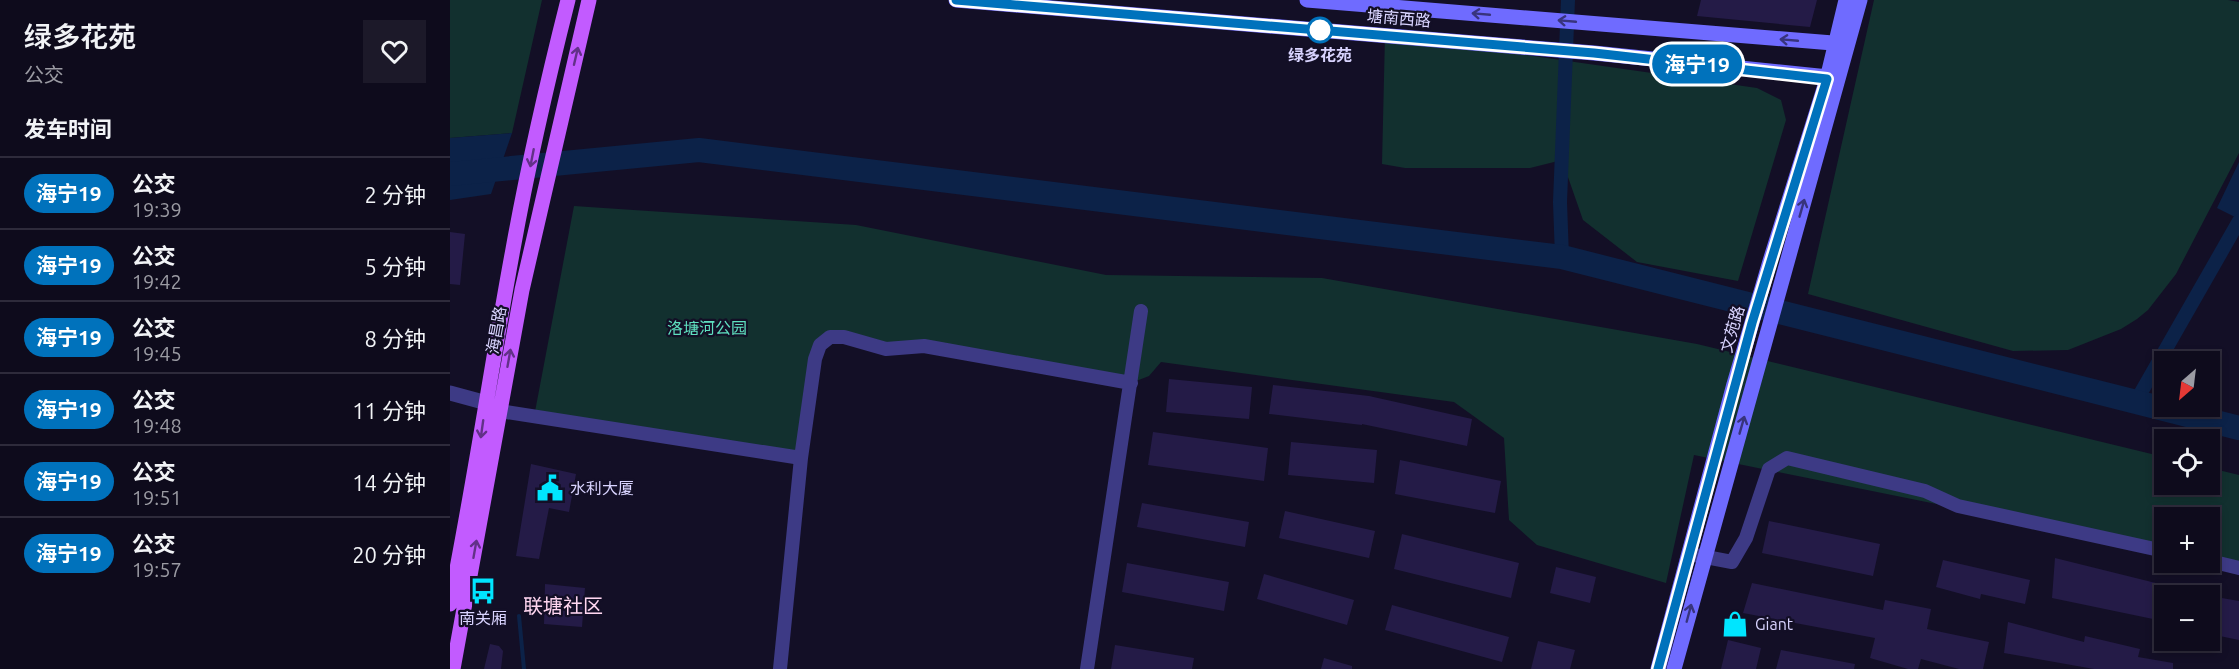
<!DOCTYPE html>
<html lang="zh">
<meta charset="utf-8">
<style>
body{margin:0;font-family:Ubuntu,"Noto Sans SC",sans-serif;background:#1c1929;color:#f1f3f6;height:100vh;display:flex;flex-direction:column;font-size:22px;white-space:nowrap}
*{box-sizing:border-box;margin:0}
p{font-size:20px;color:#9b9ba3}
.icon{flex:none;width:33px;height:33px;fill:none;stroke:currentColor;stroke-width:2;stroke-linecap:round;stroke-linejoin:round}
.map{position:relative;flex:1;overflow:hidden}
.drawer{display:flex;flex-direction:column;background:#0e0b1c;width:450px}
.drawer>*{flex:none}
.badge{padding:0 12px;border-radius:20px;font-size:21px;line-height:39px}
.needle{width:39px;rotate:208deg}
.fabs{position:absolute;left:1704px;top:351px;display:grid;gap:12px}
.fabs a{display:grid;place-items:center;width:66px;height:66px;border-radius:0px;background:#0e0b1c;box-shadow:0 3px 9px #0003,0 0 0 2px #2e2b3b;font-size:30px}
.map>.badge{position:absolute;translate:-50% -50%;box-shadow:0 0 0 3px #fff}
h2{padding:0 24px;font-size:22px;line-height:54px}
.round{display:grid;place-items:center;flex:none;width:63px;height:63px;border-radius:0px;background:#1c1929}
.overview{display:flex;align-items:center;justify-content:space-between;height:102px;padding:0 24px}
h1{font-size:28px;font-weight:600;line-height:45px}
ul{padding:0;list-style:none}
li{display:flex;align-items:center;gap:18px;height:72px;padding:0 24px;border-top:2px solid #2e2b3b}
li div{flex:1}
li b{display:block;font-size:22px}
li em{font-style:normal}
li .badge{min-width:66px;font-weight:700;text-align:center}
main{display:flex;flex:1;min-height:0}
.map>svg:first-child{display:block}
</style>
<main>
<section class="drawer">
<div class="overview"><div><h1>绿多花苑</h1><p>公交</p></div><a class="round"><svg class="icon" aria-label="heart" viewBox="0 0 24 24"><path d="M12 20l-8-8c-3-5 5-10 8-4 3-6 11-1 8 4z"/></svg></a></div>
<h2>发车时间</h2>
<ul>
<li><span class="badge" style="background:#0072bc;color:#fff">海宁19</span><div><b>公交</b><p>19:39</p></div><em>2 分钟</em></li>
<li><span class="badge" style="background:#0072bc;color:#fff">海宁19</span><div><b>公交</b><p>19:42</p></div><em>5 分钟</em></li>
<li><span class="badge" style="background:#0072bc;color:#fff">海宁19</span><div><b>公交</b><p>19:45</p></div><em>8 分钟</em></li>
<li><span class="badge" style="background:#0072bc;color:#fff">海宁19</span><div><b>公交</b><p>19:48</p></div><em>11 分钟</em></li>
<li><span class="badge" style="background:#0072bc;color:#fff">海宁19</span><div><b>公交</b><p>19:51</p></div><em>14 分钟</em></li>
<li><span class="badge" style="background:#0072bc;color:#fff">海宁19</span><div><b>公交</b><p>19:57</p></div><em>20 分钟</em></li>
</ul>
</section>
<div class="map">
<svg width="1789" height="669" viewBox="0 0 1789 669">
<rect width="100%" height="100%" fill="#130f26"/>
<path fill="#12302f" d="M 0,0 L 92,0 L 62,133 L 0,138 Z
M 1424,0 L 1778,0 L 1789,2 L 1789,153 L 1726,274 L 1698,310 L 1687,319 L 1671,329 L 1618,350 L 1563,351 L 1358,294 Z
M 935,35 L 1307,88 L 1331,100 L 1336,120 L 1288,281 L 1187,262 L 1133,220 L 1112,160 L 1080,168 L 955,168 L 932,164 Z
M 124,206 L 406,225 L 656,275 L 872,278 L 1247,344 L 1714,457 L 1714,484 L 1760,484 L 1760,468 L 1789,475 L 1789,565 L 1760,559 L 1760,518 L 1714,518 L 1714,550 L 1244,455 L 1216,583 L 1087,545 L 1059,520 L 1054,438 L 1004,402 L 711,362 L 699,376 L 681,383 L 410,342 L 370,345 L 351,458 L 84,417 Z"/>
<path fill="#0c2248" d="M 62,133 L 41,194 L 0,200 L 0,138 Z
M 1789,162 L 1789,219 L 1767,208 Z"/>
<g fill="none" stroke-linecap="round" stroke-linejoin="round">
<path stroke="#0c2248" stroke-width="4" d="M 69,616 L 74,669"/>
<path stroke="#0c2248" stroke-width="14" d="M 1112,257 L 1110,202 L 1118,0
M 1685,403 L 1789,221"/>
<path stroke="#0c2248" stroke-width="24" d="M 0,174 L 249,150 L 1112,257 L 1789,428"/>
</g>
<path fill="#241b47" d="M 1251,0 L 1367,0 L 1360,27 L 1247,16 Z
M 0,232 L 15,234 L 10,285 L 0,284 Z
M 719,379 L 802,387 L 799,419 L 716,412 Z
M 823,385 L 919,396 L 1022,419 L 1017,446 L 912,424 L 912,425 L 819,414 Z
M 703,432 L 818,448 L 814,481 L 698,465 Z
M 841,442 L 927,450 L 924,483 L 838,475 Z
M 950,460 L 1051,481 L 1045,513 L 945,494 Z
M 81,464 L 126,474 L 119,512 L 99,508 L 89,559 L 66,556 Z
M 692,503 L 799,522 L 795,547 L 687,527 Z
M 835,511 L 925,531 L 919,558 L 829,538 Z
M 1319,521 L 1430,544 L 1423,576 L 1312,553 Z
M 952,534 L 1069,563 L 1061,598 L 944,569 Z
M 1605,558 L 1738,591 L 1738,596 L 1714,596 L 1714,625 L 1702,623 L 1703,619 L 1602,598 Z
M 1493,560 L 1580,580 L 1575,604 L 1531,594 L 1530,599 L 1486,587 Z
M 677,563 L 779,582 L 774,611 L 672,592 Z
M 1106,567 L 1146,577 L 1140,603 L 1100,593 Z
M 814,574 L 904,600 L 897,625 L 807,599 Z
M 1302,583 L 1433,610 L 1435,600 L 1481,609 L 1477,629 L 1539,642 L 1533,669 L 1509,669 L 1471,659 L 1468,669 L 1458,669 L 1420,658 L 1425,638 L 1293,613 Z
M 95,584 L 135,588 L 132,627 L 94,624 Z
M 1760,596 L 1789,601 L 1789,640 L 1760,634 Z
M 942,605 L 1059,637 L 1052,662 L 935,630 Z
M 1558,622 L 1634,642 L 1635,636 L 1690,649 L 1688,657 L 1723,663 L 1723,669 L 1644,669 L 1554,653 Z
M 1278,640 L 1311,648 L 1306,669 L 1271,669 Z
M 1088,641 L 1125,650 L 1120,669 L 1081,669 Z
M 40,644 L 49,646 L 53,651 L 51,669 L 34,669 Z
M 665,645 L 744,658 L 742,669 L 661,669 Z
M 1331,650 L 1405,664 L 1404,669 L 1326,669 Z
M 874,658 L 902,666 L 902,669 L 871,669 Z"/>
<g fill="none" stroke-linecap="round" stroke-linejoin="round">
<path stroke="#3d3a85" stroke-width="14" d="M 50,411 L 351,458
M 1240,554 L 1282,562 L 1296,538 L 1319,469 L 1337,458 L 1475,491 L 1508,506 L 1714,551
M 1760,561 L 1789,568
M 330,669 L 351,458 L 365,359 L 370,345 L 380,337 L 394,337 L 436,349 L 474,346 L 681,383
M 637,669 L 691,311"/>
<path stroke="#3d3a85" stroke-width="15" d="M 0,393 L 48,406"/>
<path stroke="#6f6bff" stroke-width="15" d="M 506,0 L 1144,53 L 1388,78
M 857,0 L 1395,44
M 1208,669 L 1284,384 L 1320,261 L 1377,79 L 1396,0
M 1224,669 L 1410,0"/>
<path stroke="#c25bff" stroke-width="15" d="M 0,604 C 24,486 41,367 63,249 C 78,166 97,83 118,0
M 3,669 L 72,290 L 139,0"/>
</g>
<defs><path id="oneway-shaft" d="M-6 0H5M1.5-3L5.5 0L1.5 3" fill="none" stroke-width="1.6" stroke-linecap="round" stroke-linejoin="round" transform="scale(1.5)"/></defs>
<g stroke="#38347d">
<use href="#oneway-shaft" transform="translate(1031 14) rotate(-175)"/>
<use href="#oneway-shaft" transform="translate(1117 21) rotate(-175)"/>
<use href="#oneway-shaft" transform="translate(1339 40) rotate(-175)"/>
<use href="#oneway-shaft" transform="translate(1352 208) rotate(-74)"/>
<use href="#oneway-shaft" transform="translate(1292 425) rotate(-74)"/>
<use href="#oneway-shaft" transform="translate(1239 613) rotate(-75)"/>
</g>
<g stroke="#623188">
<use href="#oneway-shaft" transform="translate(126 56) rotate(-77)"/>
<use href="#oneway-shaft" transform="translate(82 158) rotate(101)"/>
<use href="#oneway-shaft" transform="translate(59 358) rotate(-80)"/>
<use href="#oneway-shaft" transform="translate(32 429) rotate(98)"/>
<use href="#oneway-shaft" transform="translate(25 549) rotate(-80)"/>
</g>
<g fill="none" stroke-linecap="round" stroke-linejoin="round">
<g stroke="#fff" stroke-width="14">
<path id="line" d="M 506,0 L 1144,53 L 1377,79 L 1302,323 L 1208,669"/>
</g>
<use href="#line" stroke="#0072bc" stroke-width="9"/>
</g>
<defs>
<g id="civic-bare" transform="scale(2.07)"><path d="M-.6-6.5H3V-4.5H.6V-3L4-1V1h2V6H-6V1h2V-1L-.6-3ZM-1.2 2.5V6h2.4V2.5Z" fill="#00e5ff" stroke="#130f26" stroke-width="2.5" paint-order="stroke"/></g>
<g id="bus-bare" transform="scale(2.07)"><path d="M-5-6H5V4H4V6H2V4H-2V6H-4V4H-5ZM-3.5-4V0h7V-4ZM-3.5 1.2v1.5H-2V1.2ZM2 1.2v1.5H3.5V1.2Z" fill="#00e5ff" stroke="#130f26" stroke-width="2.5" paint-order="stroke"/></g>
<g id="shop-bare" transform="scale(2.07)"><path d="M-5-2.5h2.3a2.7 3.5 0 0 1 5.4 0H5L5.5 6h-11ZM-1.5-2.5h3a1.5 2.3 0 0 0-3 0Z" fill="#00e5ff" stroke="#130f26" stroke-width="2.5" paint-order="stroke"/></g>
</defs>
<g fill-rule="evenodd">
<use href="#civic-bare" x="100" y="488"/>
<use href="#bus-bare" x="33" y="591"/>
<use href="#shop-bare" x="1285" y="624"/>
</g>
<circle fill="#fff" stroke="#0072bc" stroke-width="3" cx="870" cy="30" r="12"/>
<g text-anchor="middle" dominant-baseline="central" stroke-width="4.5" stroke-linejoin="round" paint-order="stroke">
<g font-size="16" fill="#d9d4ff" stroke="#130f26">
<text transform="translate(949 18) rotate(5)">塘南西路</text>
<text transform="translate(1282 329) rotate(-74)">文苑路</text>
<text transform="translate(46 330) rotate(-80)">海昌路</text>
</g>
<g font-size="16" font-weight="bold" fill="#d9d4ff" stroke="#130f26">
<text x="870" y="55">绿多花苑</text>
</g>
<g font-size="16" fill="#5fe0c0" stroke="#130f26">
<text x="257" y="328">洛塘河公园</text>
</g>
<g font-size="16" fill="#d9d4ff" stroke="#130f26" text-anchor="start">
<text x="120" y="488">水利大厦</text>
<text x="33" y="618" text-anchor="middle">南关厢</text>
<text x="1305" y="624">Giant</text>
</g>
<g font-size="20" fill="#ffd6f0" stroke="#130f26">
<text x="113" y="605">联塘社区</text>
</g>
</g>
</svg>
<div class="fabs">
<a><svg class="needle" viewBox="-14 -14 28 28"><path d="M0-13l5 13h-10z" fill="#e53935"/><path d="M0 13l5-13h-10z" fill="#9b9ba3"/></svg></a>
<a><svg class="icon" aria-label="locate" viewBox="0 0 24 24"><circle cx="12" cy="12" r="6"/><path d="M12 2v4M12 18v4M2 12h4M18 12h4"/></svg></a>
<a>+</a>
<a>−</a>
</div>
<b class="badge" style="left:1247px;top:64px;background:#0072bc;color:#fff">海宁19</b>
</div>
</main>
